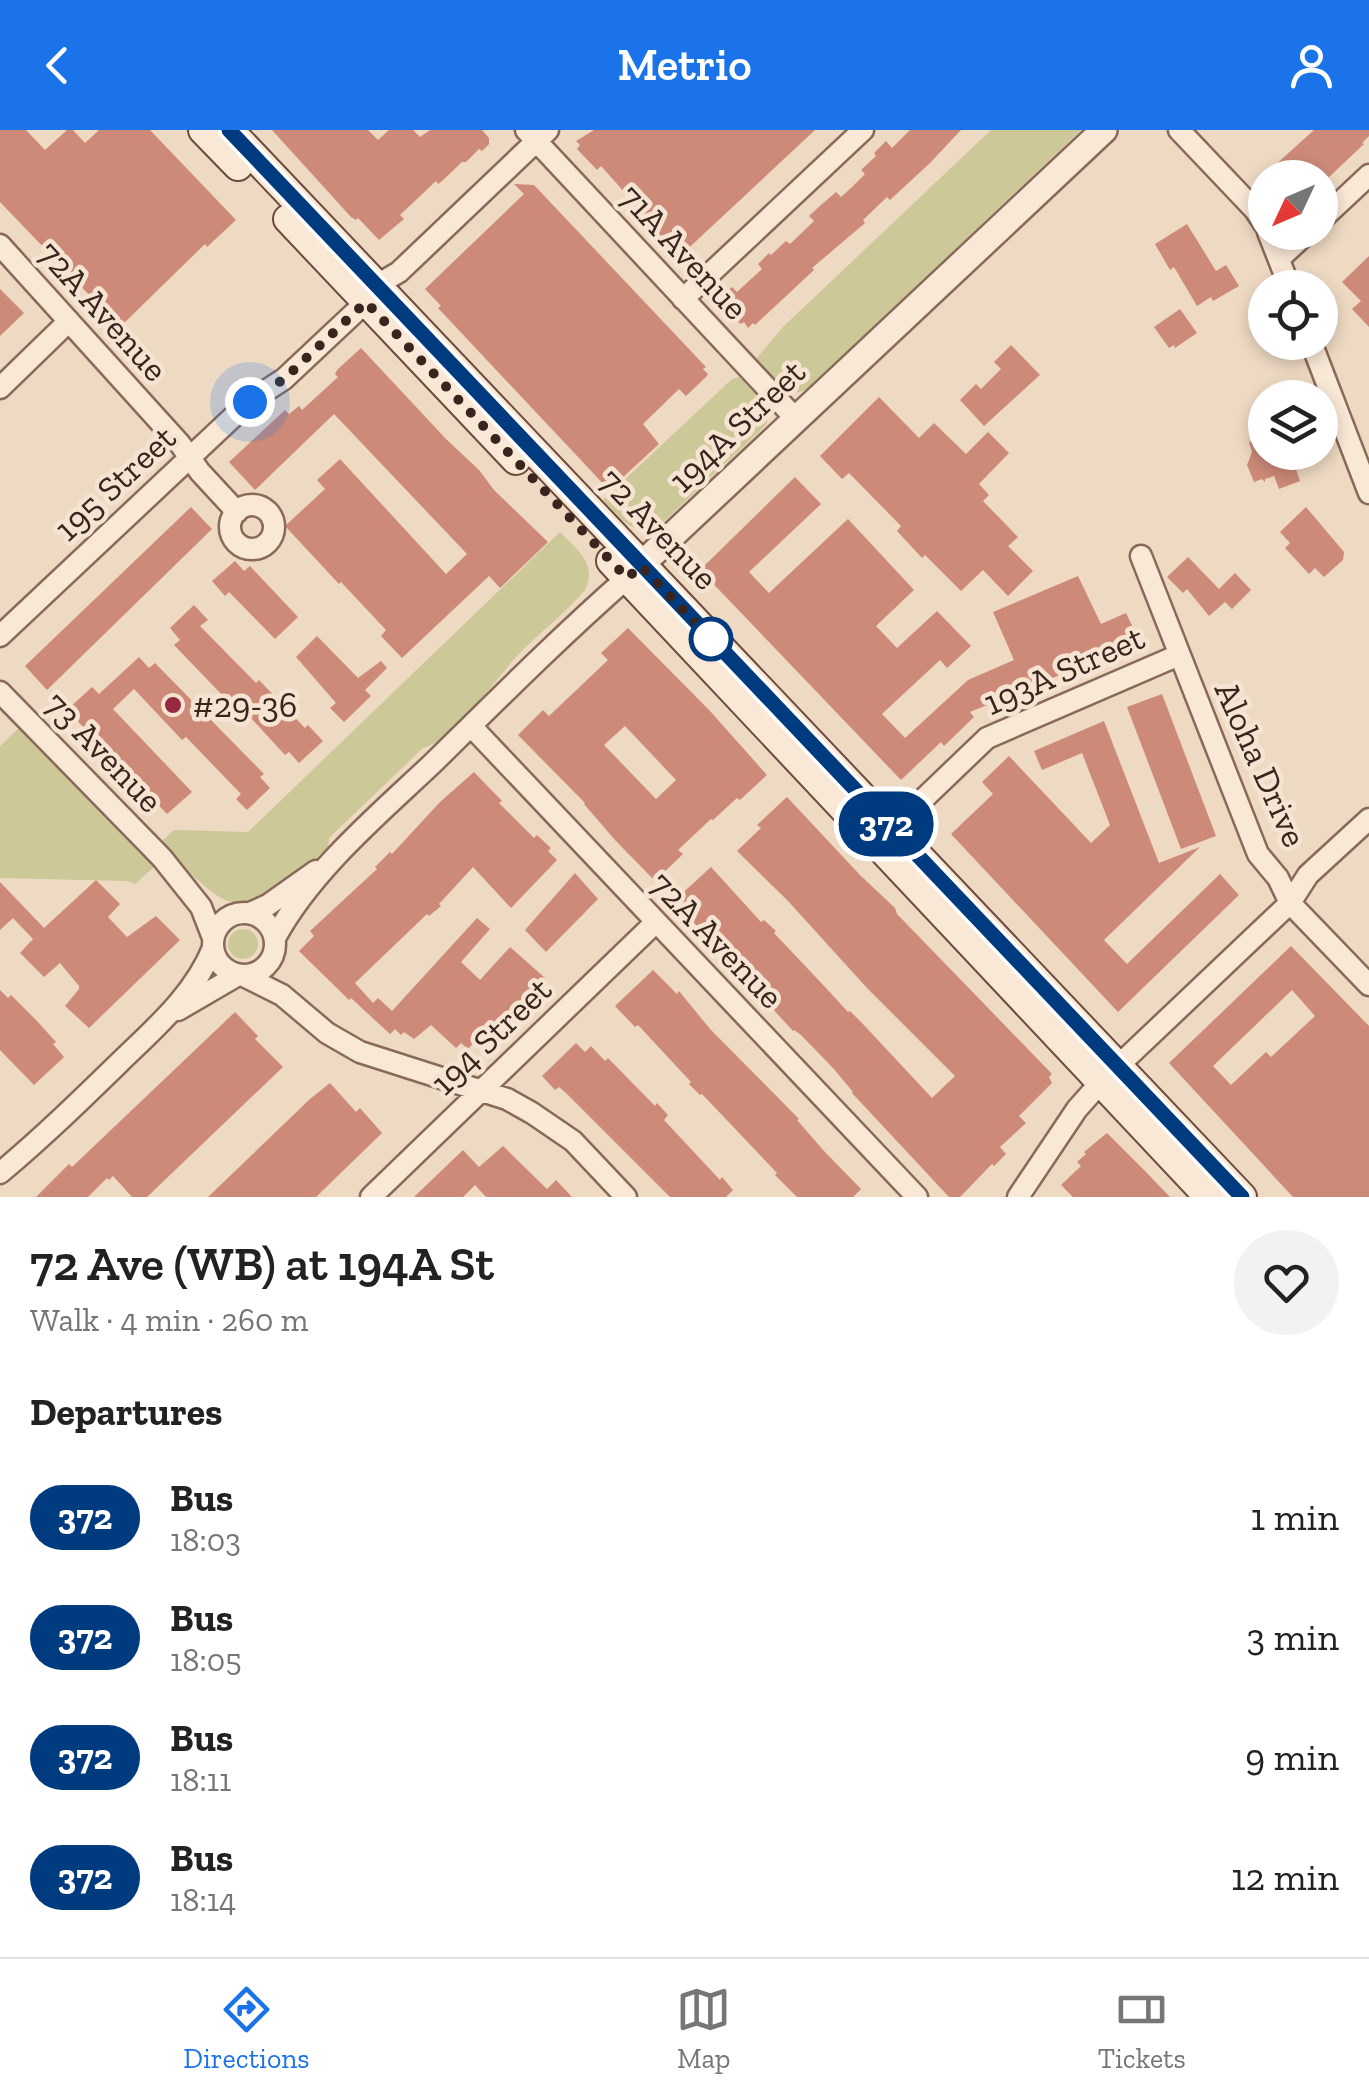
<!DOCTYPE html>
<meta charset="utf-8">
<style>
body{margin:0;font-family:"Zilla Slab",serif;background:#f2f2f2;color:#222;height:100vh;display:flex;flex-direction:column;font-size:38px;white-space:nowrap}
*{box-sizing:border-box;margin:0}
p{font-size:32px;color:#767676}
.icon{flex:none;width:55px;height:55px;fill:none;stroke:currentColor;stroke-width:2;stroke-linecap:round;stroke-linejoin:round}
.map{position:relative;height:1067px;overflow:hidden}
.side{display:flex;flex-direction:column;background:#fff;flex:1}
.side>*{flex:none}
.badge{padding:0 20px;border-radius:32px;font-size:35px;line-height:65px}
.needle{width:65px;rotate:226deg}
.buttons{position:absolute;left:1248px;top:30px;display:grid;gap:20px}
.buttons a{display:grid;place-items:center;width:90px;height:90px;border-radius:50%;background:#fff;box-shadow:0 5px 15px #0003;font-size:50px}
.you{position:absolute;width:50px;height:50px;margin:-25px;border:8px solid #fff;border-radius:50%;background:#1a73e8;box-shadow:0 0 0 15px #1a73e833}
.map>.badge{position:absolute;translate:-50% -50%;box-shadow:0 0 0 5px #fff}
h2{padding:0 30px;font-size:38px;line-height:90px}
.round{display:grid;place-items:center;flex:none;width:105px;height:105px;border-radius:52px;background:#f2f2f2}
.headline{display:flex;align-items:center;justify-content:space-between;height:170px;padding:0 30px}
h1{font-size:48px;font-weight:600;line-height:75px}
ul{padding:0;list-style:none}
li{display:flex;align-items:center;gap:30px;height:120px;padding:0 30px}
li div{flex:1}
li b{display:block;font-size:38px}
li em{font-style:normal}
li .badge{min-width:110px;font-weight:700;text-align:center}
header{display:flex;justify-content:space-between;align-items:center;height:130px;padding:0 30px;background:#1a73e8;color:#fff;font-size:45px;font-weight:600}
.tabs{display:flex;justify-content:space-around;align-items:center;height:140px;border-top:2px solid #e0e0e0;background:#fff;font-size:28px;color:#767676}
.tabs a{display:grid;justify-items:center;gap:5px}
.tabs .selected{color:#1a73e8}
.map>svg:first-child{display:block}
</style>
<header><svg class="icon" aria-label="back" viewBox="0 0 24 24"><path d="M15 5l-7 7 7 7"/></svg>Metrio<svg class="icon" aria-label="person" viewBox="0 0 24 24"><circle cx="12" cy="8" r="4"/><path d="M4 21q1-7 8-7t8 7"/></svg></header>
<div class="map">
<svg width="1369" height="1067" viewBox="0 0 1369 1067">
<rect width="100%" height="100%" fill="#eed9c3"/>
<path fill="#cdc897" d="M 991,0 L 1081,0 L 807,259 C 779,274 771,247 755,230 L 784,196 Z
M 739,247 C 756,262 775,269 766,295 L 659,396 C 633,408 620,388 603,370 L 732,249 Z
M 560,402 C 577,419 598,435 585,460 C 565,484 539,503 517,526 C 494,551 454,610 423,618 L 329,708 L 328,722 C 308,737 266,778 240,774 C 221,772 207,758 193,746 C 182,735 166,725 163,710 L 174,700 L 248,702 Z
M 19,598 L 140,724 L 156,735 L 135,754 L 128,751 L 0,748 L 0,616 Z
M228 814a15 15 0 1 1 30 0a15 15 0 1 1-30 0Z"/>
<path fill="#cd8a78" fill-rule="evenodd" d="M 0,0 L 26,0 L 45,20 L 67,0 L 73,0 L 85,13 L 99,0 L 150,0 L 236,90 L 207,117 L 205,114 L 120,197 L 0,72 Z
M 272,0 L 368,0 L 378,10 L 389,0 L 413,0 L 420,7 L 430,0 L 482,0 L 489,8 L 489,14 L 482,21 L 479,19 L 466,32 L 462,32 L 442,51 L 438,54 L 436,51 L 400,85 L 404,89 L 379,110 L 358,88 L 356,90 L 351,87 Z
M 594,0 L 815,0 L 679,127 L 634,77 L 636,75 L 601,36 L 597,40 L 577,19 L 580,15 L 576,11 Z
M 910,0 L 961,0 L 930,33 L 890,70 L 887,67 L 863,90 L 865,93 L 812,138 L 814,140 L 755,195 L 753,193 L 748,198 L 744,192 L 741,194 L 738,192 L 722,172 L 722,166 L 732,157 L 737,162 L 762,139 L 758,134 L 769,123 L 771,125 L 786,111 L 790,114 L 814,91 L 809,86 L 821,75 L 836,62 L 841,67 L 851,58 L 865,44 L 861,40 L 876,26 L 874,23 L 886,11 L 892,18 Z
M 1314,0 L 1369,0 L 1369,6 L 1362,13 L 1364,14 L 1328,48 L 1261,48 Z
M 514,54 L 534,55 L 706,237 L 703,239 L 708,244 L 706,247 L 686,266 L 679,259 L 643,294 L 659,314 L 609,360 L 453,194 L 438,178 L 441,176 L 425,159 L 524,64 Z
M 1187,94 L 1216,141 L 1226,135 L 1239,156 L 1213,171 L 1211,167 L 1197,176 L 1174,137 L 1170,140 L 1155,114 Z
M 1369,126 L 1369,197 L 1352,179 L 1361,171 L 1342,152 Z
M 0,159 L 24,183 L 0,206 Z
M 1180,179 L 1197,203 L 1175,218 L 1174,215 L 1169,218 L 1154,197 Z
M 1011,215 L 1040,245 L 984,296 L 960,270 L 976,254 L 981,259 L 1001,239 L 994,232 Z
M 361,218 L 446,309 L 479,340 L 494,360 L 548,412 L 500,458 L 489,446 L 402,528 L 381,506 L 386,500 L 341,452 L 339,454 L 285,396 L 325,359 L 317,350 L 340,329 L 446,444 L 467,424 L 334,284 L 255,360 L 229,332 L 285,280 L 289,284 L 299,276 L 302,280 L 338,247 L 335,244 L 337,240 Z
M 879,267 L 919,308 L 934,293 L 966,324 L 988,302 L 1009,323 L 979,354 L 989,365 L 983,371 L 1018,407 L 1008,416 L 1033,441 L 1008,466 L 983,440 L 961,461 L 925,425 L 922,428 L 897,401 L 901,396 L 849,343 L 842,349 L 820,326 Z
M 1265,293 L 1265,322 L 1318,322 L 1294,333 L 1300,351 L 1279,359 L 1274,346 L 1265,349 L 1265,352 L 1262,349 L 1254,352 L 1247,335 L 1252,322 L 1249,312 L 1258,309 Z
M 795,347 L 821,374 L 749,442 L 769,463 L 848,389 L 914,460 L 876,496 L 897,518 L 937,481 L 971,516 L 947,538 L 940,530 L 882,584 L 905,608 L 968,550 L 1014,530 L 993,482 L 1078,446 L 1101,494 L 1126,483 L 1140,512 L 970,582 L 974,587 L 944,616 L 941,612 L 901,650 L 700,440 Z
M 191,377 L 212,399 L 47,560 L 25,536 Z
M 1306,377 L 1344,422 L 1343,430 L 1324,447 L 1315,438 L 1309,444 L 1285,418 L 1290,413 L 1280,402 Z
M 1188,427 L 1219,459 L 1235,443 L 1251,460 L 1232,479 L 1225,472 L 1209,486 L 1187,459 L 1183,463 L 1167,447 Z
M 235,431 L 244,441 L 250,436 L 298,487 L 275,509 L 229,462 L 225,466 L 212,451 Z
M 194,475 L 208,490 L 200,496 L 256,553 L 259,550 L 305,598 L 308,595 L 323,611 L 299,633 L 289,622 L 285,625 L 229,564 L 225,568 L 174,515 L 180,510 L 170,498 Z
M 628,498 L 710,581 L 767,645 L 740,670 L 737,668 L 713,690 L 711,689 L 678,720 L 683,724 L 655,751 L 615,710 L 584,674 L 585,673 L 518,605 L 543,580 L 549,586 L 608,530 L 601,523 ZM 625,596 L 676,650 L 656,669 L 604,615 Z
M 317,506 L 358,548 L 381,531 L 387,538 L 365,560 L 371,566 L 344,592 L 330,578 L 336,573 L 296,527 Z
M 139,527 L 149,538 L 155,533 L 264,644 L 260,647 L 270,658 L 247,680 L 236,669 L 241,664 L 186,607 L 182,610 L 134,559 L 113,579 L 192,662 L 167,684 L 67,580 L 92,557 L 99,564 Z
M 1162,564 L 1216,706 L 1181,719 L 1127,577 Z
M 1104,591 L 1159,733 L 1200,717 L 1104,810 L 1127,834 L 1220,744 L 1239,765 L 1118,882 L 951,704 L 993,664 L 982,652 L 1009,626 L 1091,713 L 1110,695 L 1082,623 L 1042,640 L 1034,621 Z
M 474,642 L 502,671 L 499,673 L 534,708 L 537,705 L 551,718 L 548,721 L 557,730 L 511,778 L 473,737 L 439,774 L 441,776 L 429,786 L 427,784 L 355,853 L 373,873 L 378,868 L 392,881 L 477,788 L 490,799 L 461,832 L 480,850 L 510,817 L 545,848 L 534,859 L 529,866 L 530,868 L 521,876 L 519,874 L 487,909 L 482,904 L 468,919 L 461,913 L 456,918 L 431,895 L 414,909 L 404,902 L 401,905 L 395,899 L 390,904 L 351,868 L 349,870 L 299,821 L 314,806 L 310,801 L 377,739 L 375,737 L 390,722 L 392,724 L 440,672 Z
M 787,667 L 860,745 L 895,778 L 897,784 L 1052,944 L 1049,947 L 1052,953 L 1019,986 L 1026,993 L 1000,1017 L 1006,1024 L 994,1036 L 992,1034 L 960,1067 L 949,1067 L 852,963 L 853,962 L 833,938 L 801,905 L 794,900 L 793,901 L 674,771 L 711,737 L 761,792 L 764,790 L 776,801 L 774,803 L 826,858 L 848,882 L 850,881 L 862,893 L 932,968 L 955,946 L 867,858 L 788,771 L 737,721 L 761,698 L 757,695 Z
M 575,743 L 598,769 L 546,822 L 525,800 Z
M 96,750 L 120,774 L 108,787 L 127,807 L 156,786 L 180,810 L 89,898 L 65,876 L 79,859 L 79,856 L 60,833 L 44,847 L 20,823 L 33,809 L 13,788 L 0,800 L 0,752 L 44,798 Z
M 1291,816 L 1369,896 L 1369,1067 L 1293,1067 L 1169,933 ZM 1292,860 L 1315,886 L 1271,927 L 1266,922 L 1231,955 L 1213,936 Z
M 653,840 L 677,864 L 679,861 L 710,899 L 799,989 L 797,990 L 824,1021 L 861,1059 L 853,1067 L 797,1067 L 775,1045 L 777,1043 L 702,964 L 700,965 L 689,954 L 691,952 L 638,895 L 635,897 L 615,876 Z
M 0,860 L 8,868 L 11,865 L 37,891 L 56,912 L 53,914 L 64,927 L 34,955 L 0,920 Z
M 235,882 L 258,906 L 255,909 L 283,937 L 147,1067 L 132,1067 L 113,1046 L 109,1050 L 107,1048 L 88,1067 L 36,1067 L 69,1034 L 72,1037 Z
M 576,913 L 585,922 L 591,916 L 605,931 L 608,928 L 655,976 L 657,973 L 668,985 L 664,990 L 720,1050 L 722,1047 L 733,1060 L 726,1067 L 670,1067 L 566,963 L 559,957 L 555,960 L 542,946 Z
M 330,953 L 356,982 L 360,978 L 382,1003 L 316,1067 L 208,1067 L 310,969 Z
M 1107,1003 L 1145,1041 L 1170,1067 L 1073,1067 L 1061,1055 L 1081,1036 L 1077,1032 L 1086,1024 L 1084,1022 Z
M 503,1016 L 547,1059 L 556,1050 L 572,1067 L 486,1067 L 475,1055 L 463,1067 L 414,1067 L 463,1020 L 479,1037 Z"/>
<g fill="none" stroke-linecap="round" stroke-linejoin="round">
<g stroke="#896959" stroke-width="25">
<path id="minor" d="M 526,0 L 795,288
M 1179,0 L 1255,80 L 1265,95
M 1320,91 L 1369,45
M 1268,102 L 1290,158
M 0,115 L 180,314 L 200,342 L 237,382
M 1279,129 L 1308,102
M 377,155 L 399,142 L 548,0
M 683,169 L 863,0
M 1311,212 L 1369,363
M 0,258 L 69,191
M230 397a22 22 0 1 1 44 0a22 22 0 1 1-44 0Z
M 1141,426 L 1258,724 L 1278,748 L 1290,773 L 1369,855
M 0,506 L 250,271 L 284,249 L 366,172
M 0,562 L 162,728 L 201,777 L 213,808
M 471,596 L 917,1067
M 891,700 L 987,608 L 1179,525
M213 814a31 31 0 1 1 62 0a31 31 0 1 1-62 0Z
M 250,783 L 268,775 L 316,741
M 275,808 C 311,741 378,685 433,633 C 497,570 560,507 627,448
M 244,846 L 282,865 L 327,903 L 360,922 L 507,969 L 532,983 L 573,1011 L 626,1067
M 178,880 L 238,845
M 1118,936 L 1290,773 L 1308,745 L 1369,689
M 0,1043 C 42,1008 81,970 120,932 C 155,898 194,865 213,818
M 371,1067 L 656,792
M 1018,1067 L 1077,979 L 1101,952"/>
</g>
<g stroke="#896959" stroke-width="30">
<path id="tertiary" d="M 627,448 L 1104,0"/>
</g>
<g stroke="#6b4a3d" stroke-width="32">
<path id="secondary" d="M 203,0 L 238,36
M 229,0 L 1242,1067
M 288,89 L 516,330
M 611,431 L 1209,1067"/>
</g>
<use href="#minor" stroke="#f9e8d6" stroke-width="20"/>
<use href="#tertiary" stroke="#f9e8d6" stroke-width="25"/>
<use href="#secondary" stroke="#f9e8d6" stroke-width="28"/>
</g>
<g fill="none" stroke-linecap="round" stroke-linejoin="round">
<g stroke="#fff" stroke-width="22">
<path id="line" d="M 229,0 L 1242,1067"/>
</g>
<use href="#line" stroke="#003b80" stroke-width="15"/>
<path stroke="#39251e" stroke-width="10" stroke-dasharray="0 18" d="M 250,272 L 284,249 L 366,172 L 627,448 L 641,436 L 718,516 L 711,509"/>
</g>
<circle fill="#fff" stroke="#003b80" stroke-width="5" cx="711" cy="509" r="20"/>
<circle fill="#992940" stroke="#f6e4d3" stroke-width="4" cx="173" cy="575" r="10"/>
<g text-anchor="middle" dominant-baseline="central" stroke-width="9" stroke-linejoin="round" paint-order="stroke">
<g font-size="35" fill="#39251e" stroke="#f6e4d3">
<text transform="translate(684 122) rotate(47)">71A Avenue</text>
<text transform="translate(103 181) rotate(48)">72A Avenue</text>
<text transform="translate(737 296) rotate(-44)">194A Street</text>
<text transform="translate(115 353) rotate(-43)">195 Street</text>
<text transform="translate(659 399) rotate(46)">72 Avenue</text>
<text transform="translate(1064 540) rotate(-24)">193A Street</text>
<text transform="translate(104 622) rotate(46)">73 Avenue</text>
<text transform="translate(1261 634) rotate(66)">Aloha Drive</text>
<text transform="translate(717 810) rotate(46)">72A Avenue</text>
<text transform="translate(491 906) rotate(-44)">194 Street</text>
</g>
<g font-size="35" fill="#39251e" stroke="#f6e4d3" text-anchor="start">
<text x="193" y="575">#29-36</text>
</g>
</g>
</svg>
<div class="buttons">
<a><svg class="needle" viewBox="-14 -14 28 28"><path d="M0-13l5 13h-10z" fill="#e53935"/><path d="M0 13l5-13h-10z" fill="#767676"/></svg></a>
<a><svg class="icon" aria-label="locate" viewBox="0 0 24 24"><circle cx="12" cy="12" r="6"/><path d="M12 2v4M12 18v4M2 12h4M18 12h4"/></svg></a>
<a><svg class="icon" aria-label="layers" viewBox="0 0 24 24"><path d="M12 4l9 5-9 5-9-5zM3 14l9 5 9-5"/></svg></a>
</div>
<div class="you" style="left:250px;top:272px"></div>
<b class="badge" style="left:886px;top:694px;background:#003b80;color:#fff">372</b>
</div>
<section class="side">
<div class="headline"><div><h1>72 Ave (WB) at 194A St</h1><p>Walk · 4 min · 260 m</p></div><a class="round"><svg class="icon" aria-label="heart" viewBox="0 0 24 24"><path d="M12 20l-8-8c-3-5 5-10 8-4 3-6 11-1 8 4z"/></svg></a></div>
<h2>Departures</h2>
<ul>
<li><span class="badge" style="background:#003b80;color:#fff">372</span><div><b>Bus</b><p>18:03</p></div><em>1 min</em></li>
<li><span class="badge" style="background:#003b80;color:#fff">372</span><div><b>Bus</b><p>18:05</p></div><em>3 min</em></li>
<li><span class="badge" style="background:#003b80;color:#fff">372</span><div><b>Bus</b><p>18:11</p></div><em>9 min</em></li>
<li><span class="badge" style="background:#003b80;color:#fff">372</span><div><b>Bus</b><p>18:14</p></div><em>12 min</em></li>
</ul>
</section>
<nav class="tabs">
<a class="selected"><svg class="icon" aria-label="directions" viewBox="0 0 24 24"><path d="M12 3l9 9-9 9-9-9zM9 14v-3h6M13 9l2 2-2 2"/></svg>Directions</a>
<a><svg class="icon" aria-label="map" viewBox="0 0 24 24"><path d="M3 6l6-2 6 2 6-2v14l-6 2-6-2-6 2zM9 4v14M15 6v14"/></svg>Map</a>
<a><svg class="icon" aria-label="tickets" viewBox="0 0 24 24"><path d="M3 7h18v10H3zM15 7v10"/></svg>Tickets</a>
</nav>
